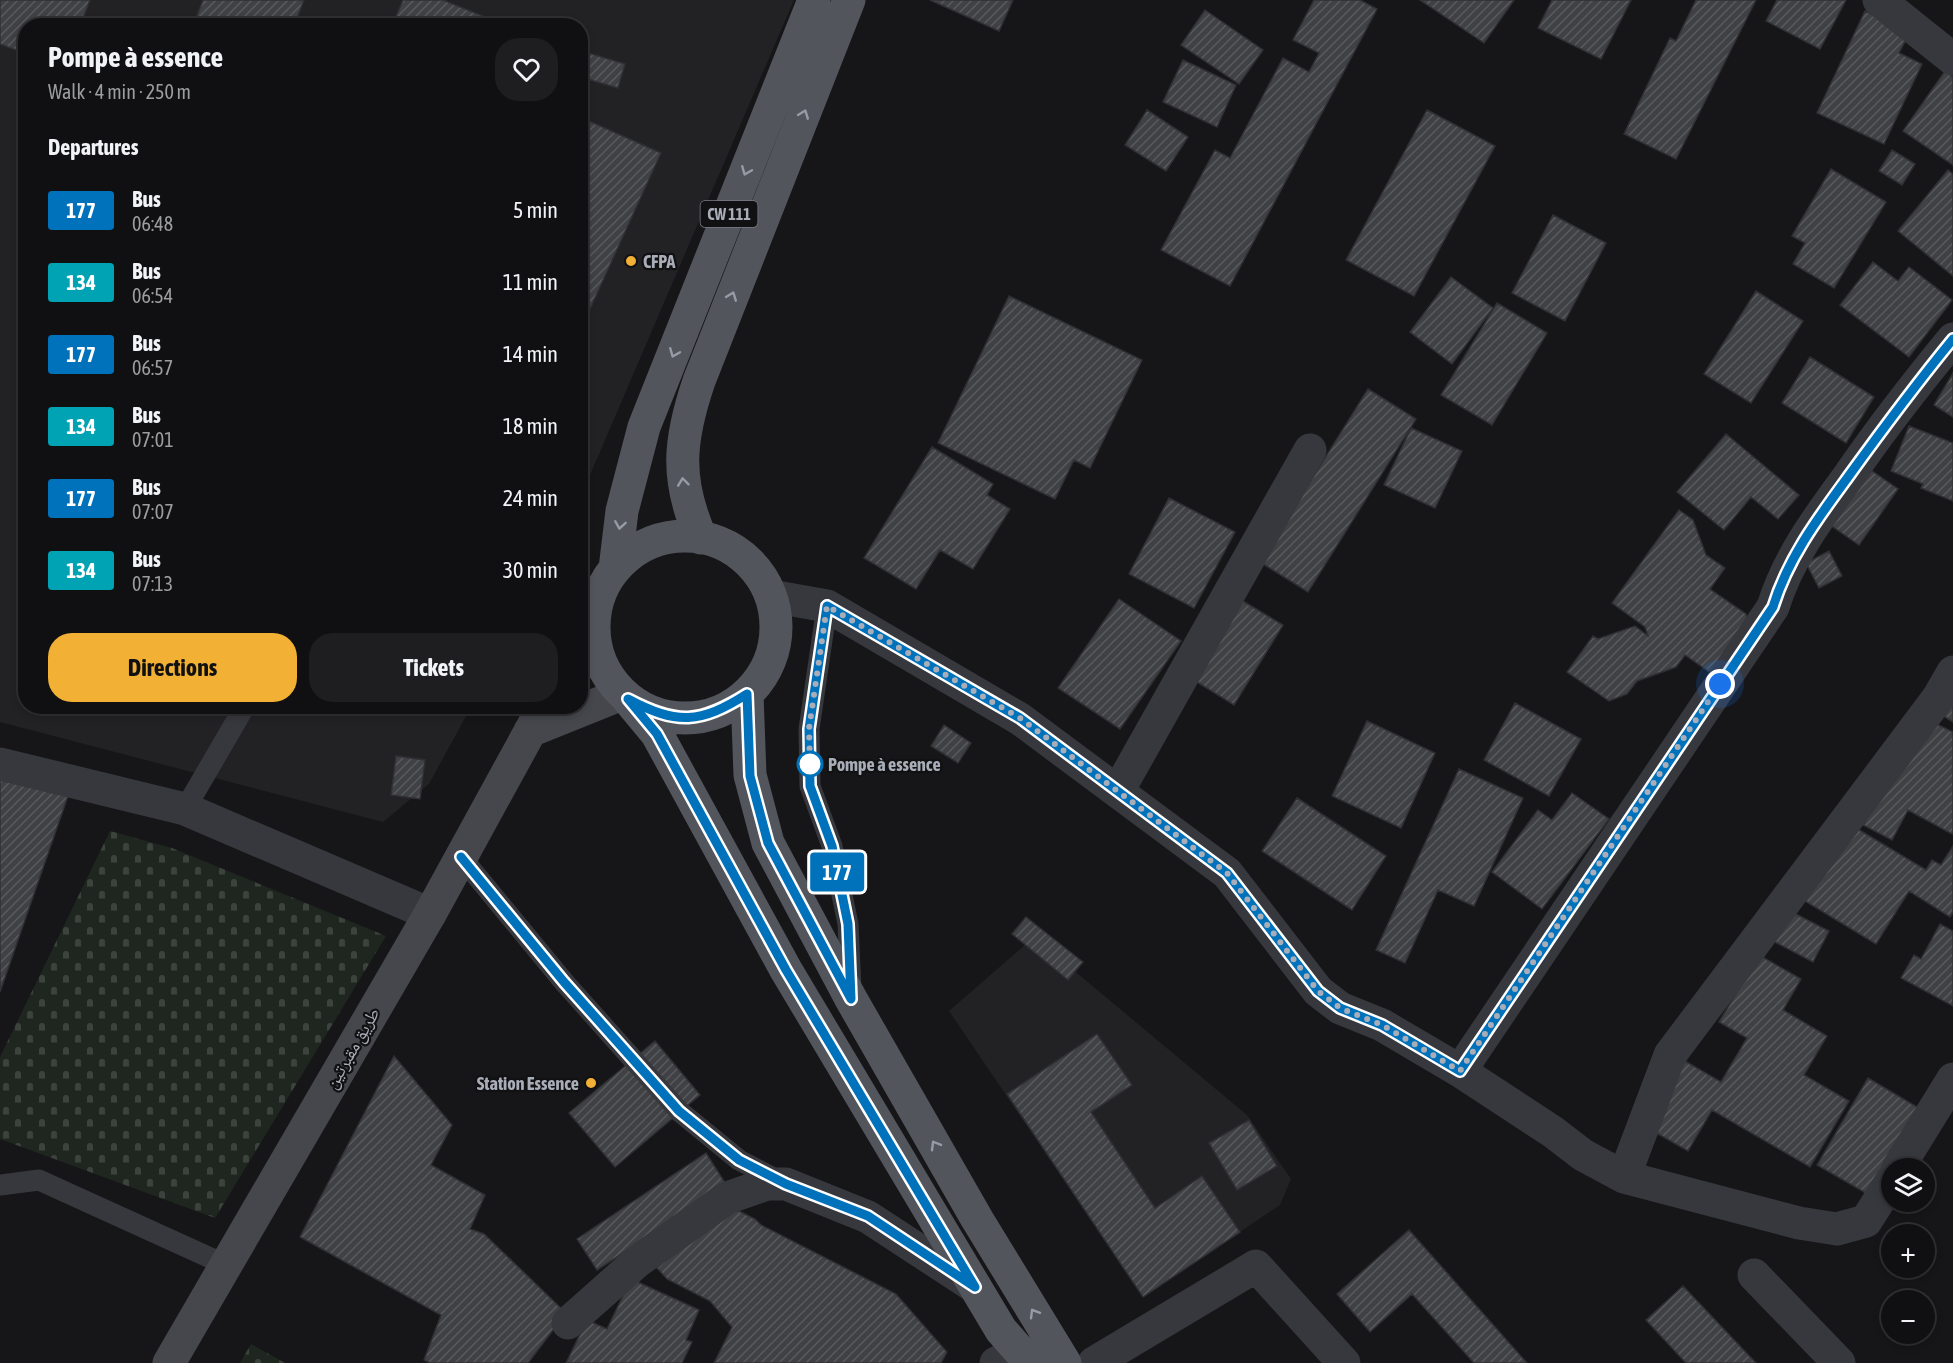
<!DOCTYPE html>
<meta charset="utf-8">
<style>
body{margin:0;font-family:"Asap Condensed","Noto Naskh Arabic",sans-serif;background:#1e1e20;color:#f1f3f6;height:100vh;display:flex;flex-direction:column;font-size:22px;white-space:nowrap}
*{box-sizing:border-box;margin:0}
p{font-size:20px;color:#9c9d9f}
.icon{flex:none;width:33px;height:33px;fill:none;stroke:currentColor;stroke-width:2;stroke-linecap:round;stroke-linejoin:round}
.map{position:relative;flex:1;overflow:hidden}
.side{position:absolute;left:18px;top:18px;width:570px;height:696px;display:flex;flex-direction:column;background:#101012;border-radius:24px;box-shadow:0 3px 9px #0003,0 0 0 2px #303032}
.side>*{flex:none}
.badge{padding:0 12px;border-radius:4px;font-size:21px;line-height:39px}
.controls{position:absolute;left:1881px;top:1158px;display:grid;gap:12px}
.controls a{display:grid;place-items:center;width:54px;height:54px;border-radius:50%;background:#101012;box-shadow:0 3px 9px #0003,0 0 0 2px #303032;font-size:30px}
.you{position:absolute;width:30px;height:30px;margin:-15px;border:4px solid #fff;border-radius:50%;background:#1a73e8;box-shadow:0 0 0 9px #1a73e833}
.map>.badge{position:absolute;translate:-50% -50%;box-shadow:0 0 0 3px #fff}
h2{padding:0 30px;font-size:22px;line-height:54px}
.round{display:grid;place-items:center;flex:none;width:63px;height:63px;border-radius:24px;background:#1e1e20}
.headline{display:flex;align-items:center;justify-content:space-between;height:102px;padding:0 30px}
h1{font-size:28px;font-weight:700;line-height:45px}
.cta{display:flex;gap:12px;margin-top:auto;padding:12px 30px}
.cta a{flex:1;height:69px;border-radius:24px;background:#f2b134;color:#111;font-size:24px;font-weight:700;line-height:69px;text-align:center}
.cta a+a{background:#1e1e20;color:#f1f3f6}
ul{padding:0;list-style:none}
li{display:flex;align-items:center;gap:18px;height:72px;padding:0 30px}
li div{flex:1}
li b{display:block;font-size:22px}
li em{font-style:normal}
li .badge{min-width:66px;font-weight:700;text-align:center}
.map>svg:first-child{display:block}
</style>
<div class="map">
<svg width="1953" height="1363" viewBox="0 0 1953 1363">
<defs>
<pattern id="cemetery-stones" width="16" height="16" patternUnits="userSpaceOnUse" patternTransform="scale(1.5)"><rect width="16" height="16" fill="#1e261f"/><path d="M2 7V4a2 2 0 0 1 4 0v3zM10 15v-3a2 2 0 0 1 4 0v3z" fill="#3c433d"/></pattern>
<pattern id="building-hatch" width="6" height="6" patternUnits="userSpaceOnUse" patternTransform="scale(1.5)"><rect width="6" height="6" fill="#404145"/><path d="M-1 1l2-2M0 6l6-6M5 7l2-2" fill="none" stroke="#595a5e"/></pattern>
</defs>
<rect width="100%" height="100%" fill="#161618"/>
<path fill="#222225" d="M 0,0 L 794,0 L 581,496 L 580,26 L 26,26 L 26,706 L 471,707 L 429,784 L 383,822 L 0,722 Z
M 1034,937 L 1247,1115 L 1291,1179 L 1280,1205 L 1143,1297 L 949,1011 Z"/>
<path fill="url(#cemetery-stones)" d="M 110,831 L 172,848 L 386,936 L 215,1218 L 0,1139 L 0,1057 Z
M 251,1344 L 285,1363 L 240,1363 Z"/>
<path fill="url(#building-hatch)" stroke="#303034" stroke-width="1.5" d="M 0,0 L 90,0 L 80,26 L 26,26 L 26,54 L 0,44 Z
M 203,0 L 304,0 L 294,26 L 193,26 Z
M 403,0 L 443,0 L 495,21 L 493,26 L 392,26 Z
M 930,0 L 1013,0 L 999,31 Z
M 1314,0 L 1360,0 L 1377,9 L 1230,286 L 1161,250 L 1215,150 L 1230,158 L 1283,58 L 1309,72 L 1319,53 L 1293,40 Z
M 1420,0 L 1514,0 L 1484,43 Z
M 1552,0 L 1631,0 L 1601,59 L 1538,28 Z
M 1696,0 L 1756,0 L 1676,159 L 1624,134 L 1670,38 L 1676,41 Z
M 1777,0 L 1846,0 L 1820,49 L 1766,21 Z
M 1205,10 L 1263,50 L 1239,84 L 1181,45 Z
M 1865,11 L 1910,32 L 1899,53 L 1922,64 L 1884,144 L 1817,113 Z
M 582,51 L 625,64 L 618,88 L 580,77 Z
M 1183,60 L 1236,85 L 1217,127 L 1163,102 Z
M 1945,71 L 1953,77 L 1953,165 L 1903,131 Z
M 1147,110 L 1188,137 L 1166,171 L 1125,145 Z
M 1427,110 L 1495,146 L 1414,296 L 1346,260 Z
M 580,117 L 661,153 L 580,331 Z
M 1892,150 L 1915,164 L 1902,185 L 1879,171 Z
M 1831,169 L 1886,202 L 1834,288 L 1793,264 L 1805,243 L 1792,236 Z
M 1948,170 L 1953,174 L 1953,276 L 1898,231 Z
M 1553,215 L 1606,243 L 1565,321 L 1512,293 Z
M 1873,262 L 1898,281 L 1909,267 L 1952,300 L 1909,357 L 1840,305 Z
M 1451,277 L 1493,308 L 1452,364 L 1410,332 Z
M 1756,291 L 1803,321 L 1751,403 L 1704,374 Z
M 1009,296 L 1142,360 L 1090,468 L 1074,460 L 1055,499 L 938,443 Z
M 1497,303 L 1547,333 L 1492,425 L 1441,395 Z
M 1810,357 L 1874,397 L 1846,443 L 1782,403 Z
M 1953,373 L 1953,417 L 1934,405 Z
M 1368,389 L 1416,419 L 1308,592 L 1260,562 Z
M 1909,426 L 1953,443 L 1953,501 L 1921,488 L 1923,484 L 1891,471 Z
M 1411,428 L 1462,451 L 1435,508 L 1384,485 Z
M 1726,434 L 1799,495 L 1778,519 L 1751,497 L 1724,530 L 1677,492 Z
M 932,447 L 993,484 L 987,495 L 1010,509 L 973,569 L 940,550 L 916,589 L 864,558 Z
M 1862,464 L 1898,489 L 1859,545 L 1823,520 Z
M 1169,498 L 1235,532 L 1194,608 L 1129,574 Z
M 1679,510 L 1693,520 L 1706,555 L 1725,568 L 1710,589 L 1746,614 L 1750,627 L 1715,676 L 1685,655 L 1676,667 L 1637,681 L 1627,694 L 1609,701 L 1567,672 L 1593,636 L 1598,639 L 1635,626 L 1648,636 L 1645,627 L 1612,603 Z
M 1829,551 L 1842,576 L 1819,588 L 1806,563 Z
M 1119,599 L 1181,641 L 1120,729 L 1058,688 Z
M 1241,600 L 1283,625 L 1234,705 L 1192,679 Z
M 1953,679 L 1953,722 L 1934,710 Z
M 1515,703 L 1581,739 L 1549,796 L 1484,760 Z
M 1926,719 L 1953,732 L 1953,832 L 1952,834 L 1908,810 L 1892,840 L 1863,825 Z
M 1367,721 L 1435,753 L 1401,828 L 1332,796 Z
M 944,725 L 971,743 L 958,763 L 931,746 Z
M 396,756 L 425,760 L 420,799 L 391,795 Z
M 1459,769 L 1523,798 L 1474,906 L 1438,890 L 1405,963 L 1376,950 Z
M 0,779 L 68,796 L 0,992 Z
M 1572,793 L 1609,819 L 1542,909 L 1492,872 L 1538,810 L 1552,820 Z
M 1297,798 L 1386,856 L 1352,910 L 1262,851 Z
M 1846,822 L 1926,870 L 1932,860 L 1941,865 L 1953,846 L 1953,912 L 1950,917 L 1909,891 L 1876,944 L 1800,898 Z
M 1788,910 L 1829,931 L 1813,962 L 1773,941 Z
M 1026,917 L 1083,962 L 1068,980 L 1012,934 Z
M 1940,924 L 1953,931 L 1953,1006 L 1901,978 L 1914,955 L 1921,959 Z
M 1759,955 L 1801,979 L 1783,1010 L 1827,1036 L 1804,1075 L 1849,1101 L 1810,1167 L 1712,1110 L 1688,1151 L 1646,1127 L 1685,1061 L 1721,1082 L 1747,1038 L 1719,1022 Z
M 1097,1034 L 1132,1085 L 1091,1112 L 1155,1208 L 1202,1176 L 1240,1232 L 1143,1297 L 1007,1094 Z
M 655,1041 L 700,1095 L 615,1167 L 569,1113 Z
M 394,1056 L 452,1125 L 431,1165 L 485,1195 L 470,1229 L 484,1234 L 566,1313 L 528,1363 L 430,1363 L 424,1360 L 441,1315 L 300,1237 Z
M 1868,1078 L 1922,1110 L 1871,1196 L 1817,1165 Z
M 1249,1120 L 1277,1166 L 1237,1190 L 1209,1143 Z
M 706,1153 L 727,1186 L 597,1270 L 577,1239 Z
M 723,1203 L 755,1219 L 761,1225 L 896,1294 L 947,1352 L 941,1363 L 714,1363 L 732,1327 L 710,1301 L 667,1279 L 657,1268 Z
M 1409,1230 L 1527,1363 L 1474,1363 L 1412,1294 L 1370,1332 L 1337,1294 Z
M 631,1279 L 699,1310 L 686,1340 L 692,1342 L 682,1363 L 566,1363 L 587,1320 L 607,1329 Z
M 1683,1286 L 1756,1363 L 1686,1363 L 1646,1320 Z"/>
<g fill="none" stroke-linecap="round" stroke-linejoin="round">
<path stroke="#37383d" stroke-width="21" d="M 827,606 L 809,729 L 810,786 L 832,846 L 848,924 L 851,989
M 185,809 L 245,706
M 461,857 L 564,982 L 679,1111 L 739,1160 L 783,1183
M 0,1185 L 39,1180 L 226,1265"/>
<path stroke="#37383d" stroke-width="33" d="M 1879,0 L 1953,59
M 771,596 L 827,606 L 1020,719 L 1227,873 L 1318,991 L 1340,1008 L 1382,1025 L 1460,1071 L 1553,1132 L 1583,1155 L 1624,1177 L 1799,1223 L 1837,1229 L 1866,1221 L 1892,1180
M 0,764 L 185,809 L 430,914
M 1118,791 L 1310,450
M 1460,1071 L 1773,607 C 1788,558 1818,518 1848,477 C 1881,429 1916,384 1953,339
M 1898,1168 L 1953,1079
M 1624,1177 L 1670,1055 L 1938,698 L 1953,672
M 1754,1275 L 1839,1363
M 568,1323 L 638,1261 L 727,1198 L 767,1184 L 786,1184 L 868,1217 L 975,1287
M 996,1363 L 1022,1351
M 1094,1363 L 1256,1266 L 1344,1363"/>
<path stroke="#45474d" stroke-width="33" d="M 580,640 L 594,616
M 530,731 L 622,694
M 169,1363 L 430,914 L 544,706"/>
<path stroke="#53555c" stroke-width="33" d="M594 627a91 91 0 1 1 182 0a91 91 0 1 1-182 0Z
M 701,538 C 675,479 679,440 699,381 L 849,0
M 615,569 L 622,511 L 644,427 L 814,0
M 747,694 L 750,775 L 768,843 L 851,999 L 977,1219 L 1065,1363
M 628,699 L 657,734 L 786,970 L 1001,1330 L 1030,1363"/>
</g>
<defs><path id="oneway-chevron" d="M-2-3.5L2.5 0L-2 3.5" fill="none" stroke-width="1.6" stroke-linecap="round" stroke-linejoin="round" transform="scale(1.5)"/></defs>
<g stroke="#979ba6">
<use href="#oneway-chevron" transform="translate(804 114) rotate(-69)"/>
<use href="#oneway-chevron" transform="translate(746 171) rotate(112)"/>
<use href="#oneway-chevron" transform="translate(732 296) rotate(-69)"/>
<use href="#oneway-chevron" transform="translate(674 353) rotate(112)"/>
<use href="#oneway-chevron" transform="translate(683 482) rotate(-97)"/>
<use href="#oneway-chevron" transform="translate(620 525) rotate(99)"/>
<use href="#oneway-chevron" transform="translate(935 1145) rotate(-120)"/>
<use href="#oneway-chevron" transform="translate(1034 1313) rotate(-121)"/>
</g>
<g fill="none" stroke-linecap="round" stroke-linejoin="round">
<g stroke="#fff" stroke-width="14">
<path id="line" d="M 461,857 L 564,982 L 679,1111 L 739,1160 L 786,1184 L 868,1216 L 975,1287 L 786,970 L 657,734 L 628,699 C 677,725 700,724 747,694 L 750,776 L 768,843 L 851,999 L 848,924 L 832,846 L 810,786 L 809,729 L 827,606 L 1020,718 L 1227,873 L 1318,991 L 1340,1008 L 1382,1025 L 1460,1071 L 1773,607 C 1788,558 1818,518 1848,477 C 1882,430 1916,384 1953,339"/>
</g>
<use href="#line" stroke="#0072bc" stroke-width="9"/>
<path stroke="#a8adb8" stroke-width="6" stroke-dasharray="0 10.8" d="M 810,764 L 810,767 L 809,729 L 827,606 L 1020,718 L 1227,873 L 1318,991 L 1340,1008 L 1382,1025 L 1460,1071 L 1720,684"/>
</g>
<g fill="#f2b134" stroke="#111113" stroke-width="2">
<circle cx="631" cy="261" r="6"/>
<circle cx="591" cy="1083" r="6"/>
</g>
<circle fill="#fff" stroke="#0072bc" stroke-width="3" cx="810" cy="764" r="12"/>
<g text-anchor="middle" dominant-baseline="central" stroke-width="4.5" stroke-linejoin="round" paint-order="stroke">
<rect fill="#111113" stroke="#7b7e86" stroke-width="1.5" x="700.5" y="201" width="57" height="26" rx="4.5"/>
<g font-size="16" font-weight="bold" fill="#a8adb8">
<text x="729" y="214">CW 111</text>
</g>
<g font-size="18" font-weight="bold" fill="#a8adb8" stroke="#111113" text-anchor="start">
<text x="643" y="261">CFPA</text>
<text x="579" y="1083" text-anchor="end">Station Essence</text>
</g>
<g font-size="18" font-weight="bold" fill="#a8adb8" stroke="#111113" text-anchor="start">
<text x="828" y="764">Pompe à essence</text>
</g>
<g font-size="18" fill="#a8adb8" stroke="#111113">
<text transform="translate(352 1048) rotate(-60)">طريق مقبرتين</text>
</g>
</g>
</svg>
<div class="controls">
<a><svg class="icon" aria-label="layers" viewBox="0 0 24 24"><path d="M12 4l9 5-9 5-9-5zM3 14l9 5 9-5"/></svg></a>
<a>+</a>
<a>−</a>
</div>
<div class="you" style="left:1720px;top:684px"></div>
<b class="badge" style="left:837px;top:872px;background:#0072bc;color:#fff">177</b>
<section class="side">
<div class="headline"><div><h1>Pompe à essence</h1><p>Walk · 4 min · 250 m</p></div><a class="round"><svg class="icon" aria-label="heart" viewBox="0 0 24 24"><path d="M12 20l-8-8c-3-5 5-10 8-4 3-6 11-1 8 4z"/></svg></a></div>
<h2>Departures</h2>
<ul>
<li><span class="badge" style="background:#0072bc;color:#fff">177</span><div><b>Bus</b><p>06:48</p></div><em>5 min</em></li>
<li><span class="badge" style="background:#00a3b4;color:#fff">134</span><div><b>Bus</b><p>06:54</p></div><em>11 min</em></li>
<li><span class="badge" style="background:#0072bc;color:#fff">177</span><div><b>Bus</b><p>06:57</p></div><em>14 min</em></li>
<li><span class="badge" style="background:#00a3b4;color:#fff">134</span><div><b>Bus</b><p>07:01</p></div><em>18 min</em></li>
<li><span class="badge" style="background:#0072bc;color:#fff">177</span><div><b>Bus</b><p>07:07</p></div><em>24 min</em></li>
<li><span class="badge" style="background:#00a3b4;color:#fff">134</span><div><b>Bus</b><p>07:13</p></div><em>30 min</em></li>
</ul>
<div class="cta"><a>Directions</a><a>Tickets</a></div>
</section>
</div>
